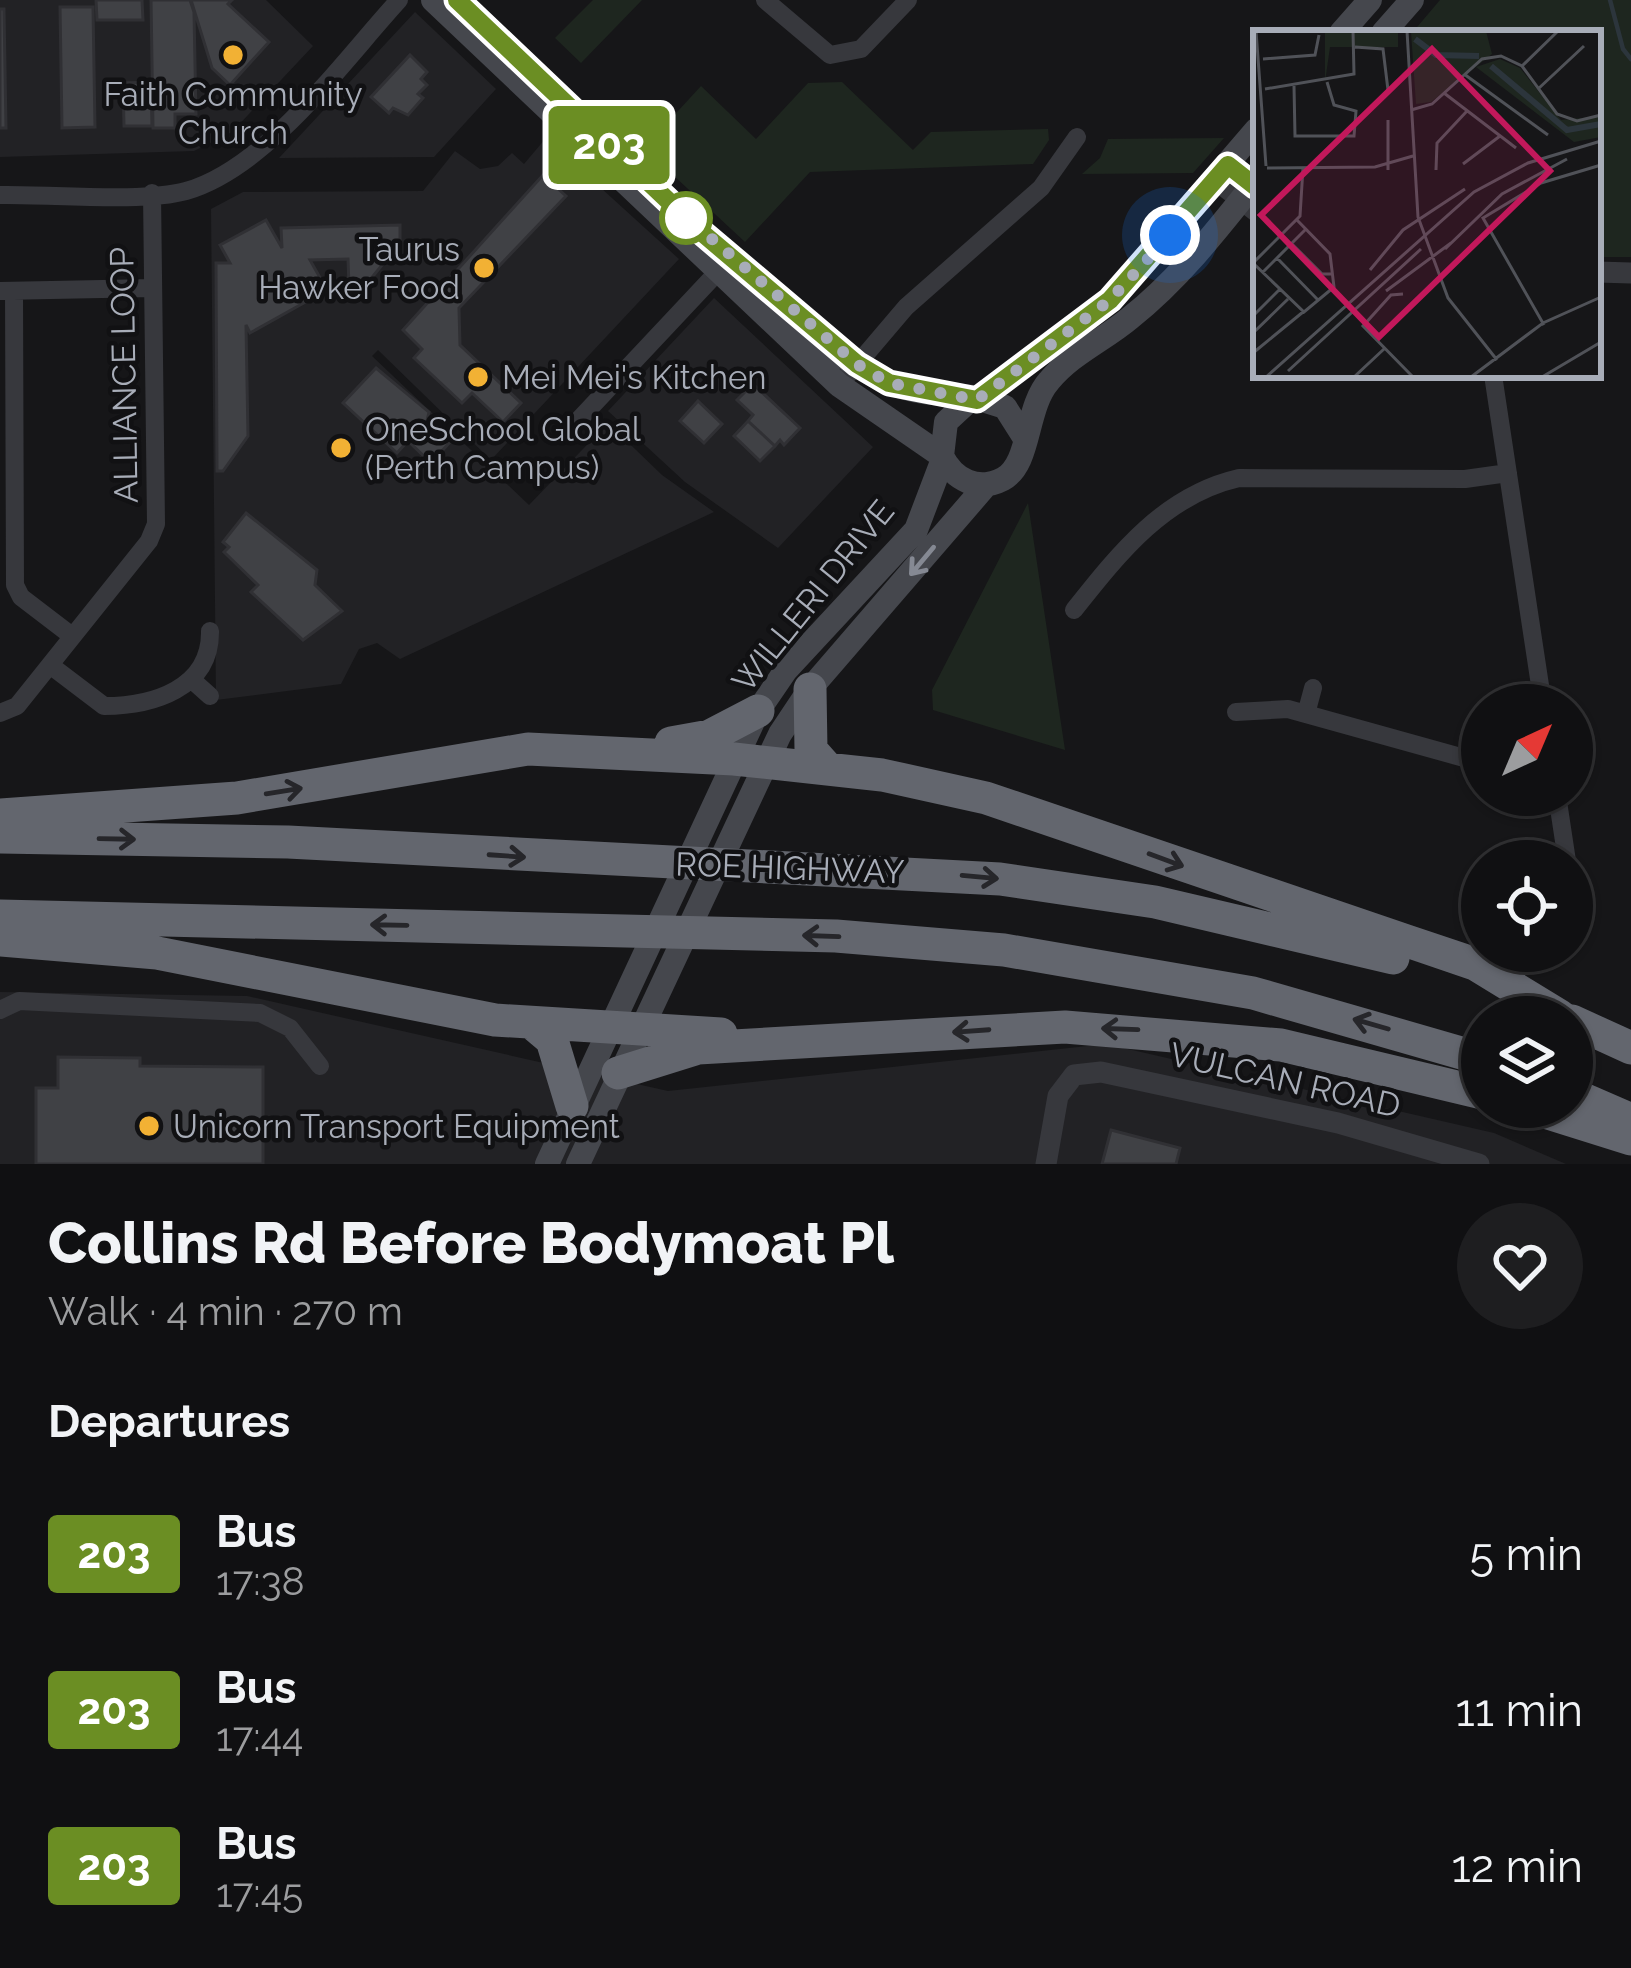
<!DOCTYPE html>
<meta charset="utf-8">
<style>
body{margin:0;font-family:Raleway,sans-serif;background:#1e1e20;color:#f1f3f6;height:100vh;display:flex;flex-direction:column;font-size:45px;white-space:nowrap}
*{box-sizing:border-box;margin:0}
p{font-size:39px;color:#9c9d9f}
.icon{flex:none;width:66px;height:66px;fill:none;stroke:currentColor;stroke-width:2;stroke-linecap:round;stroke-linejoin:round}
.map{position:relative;height:1164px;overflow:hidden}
.sheet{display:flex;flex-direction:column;background:#101012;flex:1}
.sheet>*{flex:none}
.badge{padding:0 24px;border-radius:9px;font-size:42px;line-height:78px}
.needle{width:78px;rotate:44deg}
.fabs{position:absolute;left:1461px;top:684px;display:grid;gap:24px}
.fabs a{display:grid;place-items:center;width:132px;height:132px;border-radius:50%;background:#101012;box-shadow:0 3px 9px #0004,0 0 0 3px #303032;font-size:60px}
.you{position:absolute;width:60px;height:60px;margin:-30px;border:9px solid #fff;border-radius:50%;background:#1a73e8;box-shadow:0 0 0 18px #1a73e833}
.map>.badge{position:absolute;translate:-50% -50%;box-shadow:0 0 0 6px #fff}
h2{padding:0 48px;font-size:45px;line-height:108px}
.round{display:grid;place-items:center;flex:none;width:126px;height:126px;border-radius:63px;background:#1e1e20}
.head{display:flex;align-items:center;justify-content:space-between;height:204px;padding:0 48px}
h1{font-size:57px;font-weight:800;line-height:90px}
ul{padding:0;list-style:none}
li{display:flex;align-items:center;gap:36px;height:156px;padding:0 48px}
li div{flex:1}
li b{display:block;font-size:45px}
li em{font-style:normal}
li .badge{min-width:132px;font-weight:700;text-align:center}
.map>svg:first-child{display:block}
</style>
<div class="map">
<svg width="1631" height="1164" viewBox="0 0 1631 1164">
<rect width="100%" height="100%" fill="#161618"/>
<path fill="#222225" d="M 0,0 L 266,0 L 313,46 L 232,132 L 194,151 L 0,157 Z
M 415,12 L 496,89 L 434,157 L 279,158 Z
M 546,138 L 679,259 L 491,460 L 378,350 L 372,356 L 529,505 L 608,423 L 662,475 L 714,512 L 400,659 L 377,643 L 359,649 L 341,684 L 216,700 L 211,209 L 243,192 L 423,191 L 455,151 L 480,169 L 498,166 L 512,153 L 524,164 Z
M 714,298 L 873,447 L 778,548 L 685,482 L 608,411 Z
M 0,992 L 247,996 L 668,1091 L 1106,1044 L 1494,1133 L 1566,1164 L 0,1164 Z"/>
<path fill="#1e261f" d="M 593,0 L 642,0 L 581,63 L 555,38 Z
M 1440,0 L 1631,0 L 1631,257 L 1598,257 L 1598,33 L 1412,33 Z
M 842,82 L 913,150 L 931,132 L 1048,129 L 1049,140 L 1033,164 L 810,172 L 745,242 L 644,148 L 701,86 L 756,139 L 808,83 Z
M 1224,138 L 1193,173 L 1082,174 L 1100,158 L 1108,139 Z
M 1028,503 L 1065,750 L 933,710 L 932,690 Z"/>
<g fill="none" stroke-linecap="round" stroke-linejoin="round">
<path stroke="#2c353c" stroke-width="4.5" d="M 1610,0 L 1623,49 L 1631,59"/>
</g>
<path fill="#404145" stroke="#303034" stroke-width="3" d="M 96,0 L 142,0 L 143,20 L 97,20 Z
M 151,0 L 190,0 L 194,12 L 196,114 L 175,114 L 175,128 L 153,128 Z
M 191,0 L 232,0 L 228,4 L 269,42 L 230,85 L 212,68 Z
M 60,7 L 93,7 L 95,127 L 62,128 Z
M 0,9 L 4,9 L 6,128 L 0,128 Z
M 410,55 L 427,72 L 421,79 L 427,85 L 418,94 L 423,98 L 408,115 L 393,108 L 389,113 L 371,97 Z
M 151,82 L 152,126 L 124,126 L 123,83 Z
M 543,175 L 566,196 L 459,308 L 460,345 L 521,403 L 503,422 L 472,393 L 462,403 L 414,358 L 422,349 L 403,330 Z
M 266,220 L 282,248 L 281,228 L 400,225 L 400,243 L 365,286 L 349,287 L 348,259 L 310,260 L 327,290 L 250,333 L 246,325 L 248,436 L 223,471 L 217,471 L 216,263 L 230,263 L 220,245 Z
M 376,368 L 429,412 L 427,421 L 450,442 L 431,463 L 408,441 L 397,453 L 343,403 Z
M 753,384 L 800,428 L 784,445 L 780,440 L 775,446 L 748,421 L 753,415 L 737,400 Z
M 698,401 L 722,424 L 704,443 L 680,421 Z
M 748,421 L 775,446 L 760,461 L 734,436 Z
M 246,513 L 317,570 L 315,585 L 342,611 L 303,640 L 251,592 L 258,585 L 224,552 L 229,547 L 223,542 Z
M 58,1057 L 140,1058 L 140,1066 L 263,1067 L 263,1164 L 36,1164 L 36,1088 L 58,1088 Z
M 1111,1130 L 1180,1148 L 1176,1164 L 1102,1164 Z"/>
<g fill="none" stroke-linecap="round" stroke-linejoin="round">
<path stroke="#37383d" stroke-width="18" d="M 765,0 L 830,55 L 861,49 L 908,0
M 0,195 C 50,194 142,203 186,191 C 267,168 343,61 399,0
M 0,291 L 153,288
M 14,291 L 15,585 L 21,597 L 72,636
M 849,374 L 906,307 L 1041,188 L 1077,137
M 1493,375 L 1543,705
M 574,425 L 727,262
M 1074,610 C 1120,552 1165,495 1239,478 L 1465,479 L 1508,473
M 50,665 L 104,706 C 152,706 211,689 210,631
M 191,679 L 210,696
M 1236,712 L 1288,709 L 1482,763
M 0,713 L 17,706 L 149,541 L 156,524 L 152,193
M 1306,714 L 1313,688
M 1557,795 L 1567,861
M 0,1010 L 19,1001 L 260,1013 L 290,1028 L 320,1066"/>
<path stroke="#37383d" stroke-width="21" d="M 1216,180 L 1256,211
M 1598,272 L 1631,273
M 1046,1164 L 1058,1096 L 1074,1075 L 1101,1072 L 1338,1123 L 1479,1164"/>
<path stroke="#45474d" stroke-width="24" d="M 433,0 L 839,385 L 942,456
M 1341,33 L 1370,0
M 1383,33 L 1412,0
M 701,231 C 754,279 824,356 890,383 C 916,394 945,394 973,397
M 973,397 L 946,422 L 942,456 C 954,480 978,492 1003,479 C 1031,464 1025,408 1049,381 C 1071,354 1104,340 1130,318 C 1178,280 1218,229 1256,181
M 973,397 L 1005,407 L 1024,437
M 977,400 L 1110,300 L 1256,130
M 547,1164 L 758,711 L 786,670 L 916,530 L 943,459
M 578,1164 L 780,734 L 810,689 L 987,484"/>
<path stroke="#63666e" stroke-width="33" d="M 810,689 L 811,750 L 827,768
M 671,743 L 710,736 L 758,711
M 0,815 L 237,798 L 528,749 L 734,759 L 882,775 L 986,798 L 1407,941 L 1475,964 L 1560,1016
M 0,837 L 288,842 L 1000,879 L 1155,902 L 1393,958
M 0,916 L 836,936 L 1004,950 L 1253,993 L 1482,1059
M 0,940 L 157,953 L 495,1020 L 721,1034
M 1572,1021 L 1631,1048
M 533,1024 L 552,1040 L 572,1106
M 618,1073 L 698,1048 L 1065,1027 L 1281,1045 L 1482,1093
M 1572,1094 L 1629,1119
M 1529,1107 L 1631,1139"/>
</g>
<defs><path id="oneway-shaft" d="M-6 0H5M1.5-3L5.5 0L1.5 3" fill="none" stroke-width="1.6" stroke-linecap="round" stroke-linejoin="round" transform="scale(3)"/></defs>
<use stroke="#858993" href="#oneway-shaft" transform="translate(922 561) rotate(130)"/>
<g stroke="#26262a">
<use href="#oneway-shaft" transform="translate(284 791) rotate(-9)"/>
<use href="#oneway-shaft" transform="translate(117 839) rotate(1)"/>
<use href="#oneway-shaft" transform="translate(507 856) rotate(4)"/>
<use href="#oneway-shaft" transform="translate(1166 860) rotate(20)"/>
<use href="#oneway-shaft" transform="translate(980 877) rotate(5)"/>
<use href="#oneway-shaft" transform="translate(389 925) rotate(-179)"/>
<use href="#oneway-shaft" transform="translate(821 936) rotate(-178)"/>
<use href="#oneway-shaft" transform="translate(1371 1024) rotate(-164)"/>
<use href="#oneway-shaft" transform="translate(1120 1029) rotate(-178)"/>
<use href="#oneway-shaft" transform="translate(971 1031) rotate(176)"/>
</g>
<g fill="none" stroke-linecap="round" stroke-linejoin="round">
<g stroke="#fff" stroke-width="27">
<path id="line" d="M 457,0 L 700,231 L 857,364 L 889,383 L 977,400 L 1110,300 L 1228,165 L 1256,187"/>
</g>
<use href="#line" stroke="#6b8e23" stroke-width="18"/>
<path stroke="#a8adb8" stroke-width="12" stroke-dasharray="0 21.6" d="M 686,218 L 675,207 L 857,364 L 889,383 L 977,400 L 1110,300 L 1170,235"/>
</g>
<g fill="#f2b134" stroke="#111113" stroke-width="4.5">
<circle cx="233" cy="55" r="12"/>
<circle cx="484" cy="268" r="12"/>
<circle cx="478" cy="377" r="12"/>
<circle cx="341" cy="448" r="12"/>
<circle cx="149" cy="1126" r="12"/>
</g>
<circle fill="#fff" stroke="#6b8e23" stroke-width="6" cx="686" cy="218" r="24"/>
<g text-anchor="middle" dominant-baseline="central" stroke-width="9" stroke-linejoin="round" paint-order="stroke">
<g font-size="33" fill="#a8adb8" stroke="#111113" text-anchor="start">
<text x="233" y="94" text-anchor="middle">Faith Community<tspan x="233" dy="38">Church</tspan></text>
<text x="460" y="249" text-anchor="end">Taurus<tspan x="460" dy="38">Hawker Food</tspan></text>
<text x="502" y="377">Mei Mei's Kitchen</text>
<text x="365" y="429">OneSchool Global<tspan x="365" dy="38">(Perth Campus)</tspan></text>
<text x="173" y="1126">Unicorn Transport Equipment</text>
</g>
<g font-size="33" fill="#a8adb8" stroke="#111113">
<text transform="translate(124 375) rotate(-91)">ALLIANCE LOOP</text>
<text transform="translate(813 596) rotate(-51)">WILLERI DRIVE</text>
<text transform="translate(790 868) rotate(2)">ROE HIGHWAY</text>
<text transform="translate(1285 1080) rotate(13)">VULCAN ROAD</text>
</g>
</g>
<g transform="translate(1253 30)">
<rect width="348" height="348" fill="#161618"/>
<path d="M 72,1 L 145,1 L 145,17 L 77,17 L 72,52 ZM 233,1 L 239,24 L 178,72 L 163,74 L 158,2 ZM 247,29 L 267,38 L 308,90 L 348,86 L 348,107 L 321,112 L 223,37 Z" fill="#1e261f"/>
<path fill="none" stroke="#2c353c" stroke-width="6" d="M 162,9 L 183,25 L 226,26M 238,36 L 314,100 L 348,94"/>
<path fill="none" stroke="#505258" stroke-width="3" d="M 3,1 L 13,136M 154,1 L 165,187 L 195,268 L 244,330M 102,17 L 130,19 L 135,60M 10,29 L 62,25 L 66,5M 269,36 L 304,2M 211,44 L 295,105M 41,56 L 42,106 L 101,106 L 103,81 L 81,75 L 74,52M 12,59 L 101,44 L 100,1M 285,59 L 331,16M 191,63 L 263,118M 158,80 L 179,74 L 229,29 L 248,26 L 269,36 L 304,84 L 324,91 L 348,85M 135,90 L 135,140M 210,134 L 247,106M 14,138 L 122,137 L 160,126M 183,140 L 184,113 L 214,81M 43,189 L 77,224 L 81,257 L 51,282 L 0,233 L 47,186 L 50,138M 39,214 L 69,244 L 80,244M 192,219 L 249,164 L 314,129M 24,228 L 66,271M 117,240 L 150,200 L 212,159M 10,242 L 53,199M 133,261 L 198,213M 150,264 L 138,265 L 110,296 L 160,347M 0,286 L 27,259M 291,295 L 230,188 L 288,153 L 348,135M 0,303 L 35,269M 0,323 L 50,282M 35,341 L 168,219M 13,347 L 221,162 L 275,133 L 348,111M 101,347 L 131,319M 218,347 L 290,293 L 348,267M 289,347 L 348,312"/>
<path fill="#c2185b" fill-opacity="0.15" stroke="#c2185b" stroke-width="6" d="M 179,19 L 297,141 L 126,307 L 8,185 Z"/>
<rect width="348" height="348" fill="none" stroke="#a8adb8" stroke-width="6"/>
</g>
</svg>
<div class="fabs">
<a><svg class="needle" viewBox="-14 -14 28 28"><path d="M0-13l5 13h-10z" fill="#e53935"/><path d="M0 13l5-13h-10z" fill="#9c9d9f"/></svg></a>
<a><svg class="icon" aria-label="locate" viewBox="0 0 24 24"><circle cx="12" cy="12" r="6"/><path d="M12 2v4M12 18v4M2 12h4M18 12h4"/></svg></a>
<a><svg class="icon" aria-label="layers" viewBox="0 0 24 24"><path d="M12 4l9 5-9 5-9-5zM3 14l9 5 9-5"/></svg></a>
</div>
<div class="you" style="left:1170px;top:235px"></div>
<b class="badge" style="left:609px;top:145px;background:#6b8e23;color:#fff">203</b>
</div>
<section class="sheet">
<div class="head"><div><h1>Collins Rd Before Bodymoat Pl</h1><p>Walk · 4 min · 270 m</p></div><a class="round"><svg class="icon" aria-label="heart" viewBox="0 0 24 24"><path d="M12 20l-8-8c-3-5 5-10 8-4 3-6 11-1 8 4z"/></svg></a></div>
<h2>Departures</h2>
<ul>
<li><span class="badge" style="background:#6b8e23;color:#fff">203</span><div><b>Bus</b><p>17:38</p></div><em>5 min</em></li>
<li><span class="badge" style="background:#6b8e23;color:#fff">203</span><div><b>Bus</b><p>17:44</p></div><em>11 min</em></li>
<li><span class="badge" style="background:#6b8e23;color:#fff">203</span><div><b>Bus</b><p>17:45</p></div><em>12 min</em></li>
</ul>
</section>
